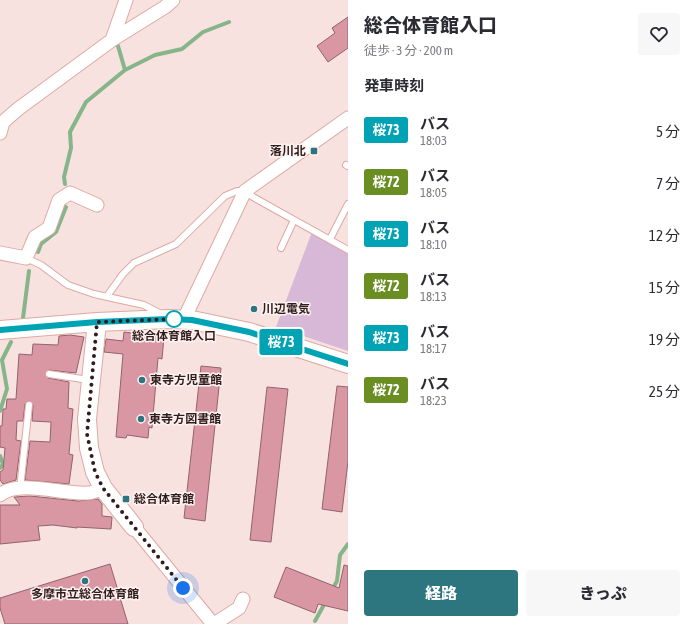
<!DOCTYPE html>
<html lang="ja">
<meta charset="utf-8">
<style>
body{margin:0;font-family:"Asap Condensed","Noto Sans JP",sans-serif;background:#f7f7f7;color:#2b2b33;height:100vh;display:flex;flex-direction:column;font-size:15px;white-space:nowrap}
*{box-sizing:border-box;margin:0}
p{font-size:13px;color:#7c7c81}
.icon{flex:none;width:22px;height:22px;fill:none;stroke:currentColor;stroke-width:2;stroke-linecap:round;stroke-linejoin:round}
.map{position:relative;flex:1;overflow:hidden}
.panel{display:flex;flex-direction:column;background:#fff;width:348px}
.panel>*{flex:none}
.badge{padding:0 8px;border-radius:3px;font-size:14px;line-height:26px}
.you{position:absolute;width:20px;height:20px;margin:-10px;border:3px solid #fff;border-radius:50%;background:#1a73e8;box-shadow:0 0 0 6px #1a73e833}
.map>.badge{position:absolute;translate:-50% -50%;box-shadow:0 0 0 2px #fff}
h2{padding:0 16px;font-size:15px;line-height:36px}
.round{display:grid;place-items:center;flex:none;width:42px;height:42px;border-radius:4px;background:#f7f7f7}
.headline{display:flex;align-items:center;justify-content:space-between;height:68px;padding:0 16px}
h1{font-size:19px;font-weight:800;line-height:30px}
.action{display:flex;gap:8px;margin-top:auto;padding:8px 16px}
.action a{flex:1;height:46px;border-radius:4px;background:#2e767f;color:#fff;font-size:16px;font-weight:800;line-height:46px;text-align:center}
.action a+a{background:#f7f7f7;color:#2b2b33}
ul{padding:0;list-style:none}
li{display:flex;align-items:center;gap:12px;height:52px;padding:0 16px}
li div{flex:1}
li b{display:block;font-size:15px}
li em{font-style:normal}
li .badge{min-width:44px;font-weight:700;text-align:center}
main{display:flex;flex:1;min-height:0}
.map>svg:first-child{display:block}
</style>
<main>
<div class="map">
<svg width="348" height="624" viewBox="0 0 348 624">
<rect width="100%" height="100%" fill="#f8e2df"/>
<path fill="#d7b8d7" d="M 312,232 L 348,251 L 348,351 L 276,327 Z"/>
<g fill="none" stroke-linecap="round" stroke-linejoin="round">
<path stroke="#85b589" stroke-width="4" d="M 118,46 L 125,70
M 65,184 L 64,177 L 71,148 L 70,132 L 86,102 L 125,70 L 155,55 L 182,49 L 203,32 L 229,22
M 38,252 L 41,244 L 56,232 L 66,207
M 23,318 L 29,271
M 0,411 L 7,389 L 2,360 L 11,342
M 0,456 L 3,464 L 0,468
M 332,590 L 337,581 L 340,555 L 348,544
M 315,621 L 326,601"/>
</g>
<path fill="#d996a3" stroke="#92636c" d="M 348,17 L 348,48 L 328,62 L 317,46 L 335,33 L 332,28 Z
M 124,332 L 164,337 L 162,359 L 158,358 L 152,428 L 149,427 L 148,438 L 127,435 L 126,438 L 116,437 L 123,354 L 104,352 L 106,339 L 123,341 Z
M 70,335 L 84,337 L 76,373 L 49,370 L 45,374 L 48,378 L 69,382 L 68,408 L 73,409 L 69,454 L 73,455 L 69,484 L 25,480 L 30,441 L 50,442 L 51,422 L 32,421 L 33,405 L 29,401 L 25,404 L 23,421 L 17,421 L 16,440 L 21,441 L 16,480 L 3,484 L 0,480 L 0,472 L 3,470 L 5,448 L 0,447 L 0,426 L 2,426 L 3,409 L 6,409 L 7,399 L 16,399 L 19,354 L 32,355 L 33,344 L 58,345 L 59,336 Z
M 201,366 L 221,368 L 205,521 L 184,518 Z
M 337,386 L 348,387 L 348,461 L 342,512 L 322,509 Z
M 267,387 L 288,389 L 271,542 L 250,540 Z
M 30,496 L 78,501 L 98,499 L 102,504 L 102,516 L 112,517 L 111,529 L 77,527 L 77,528 L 53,525 L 38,526 L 40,540 L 0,544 L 0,505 L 20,505 L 14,497 Z
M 110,564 L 128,624 L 5,624 L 0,608 L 0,598 Z
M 344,565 L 348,566 L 348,611 L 318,604 L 315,613 L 274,597 L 286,567 L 339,588 Z"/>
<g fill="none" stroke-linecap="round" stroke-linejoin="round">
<g stroke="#dda9a3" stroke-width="8">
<path id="lane" d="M 346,165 L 348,166
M 330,239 L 348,204
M 281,248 L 294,220
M 26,258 L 41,265 L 68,285 L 94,294 L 144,305 L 161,314
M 107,296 L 123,274 L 134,263 L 176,244 L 225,196 L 237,191 L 245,191 L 253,197 L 348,250
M 49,374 L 89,380
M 20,489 L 29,405"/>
</g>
<g stroke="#dda9a3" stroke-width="15">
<path id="street" d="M 112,40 L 126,0
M 0,133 L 3,122 L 18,109 L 112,40 L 165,7 L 173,0
M 0,253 L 26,258 L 35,237 L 49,228 L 59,200 L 70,193 L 97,205
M 184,319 L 245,191 L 348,118
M 0,495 C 18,479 65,495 88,493 C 93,493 98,490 103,488
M 134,527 L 213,624
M 214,624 L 239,608 L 243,599"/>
</g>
<g stroke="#dda9a3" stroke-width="20">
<path id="secondary" d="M 97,322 L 87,419 L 89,448 L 95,472 L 103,488 L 134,527
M 0,330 L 97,322 L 168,319 L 192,320 L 249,332 L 348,364"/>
</g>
<use href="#lane" stroke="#fff" stroke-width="6"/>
<use href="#street" stroke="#fff" stroke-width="13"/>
<use href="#secondary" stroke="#fff" stroke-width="18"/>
</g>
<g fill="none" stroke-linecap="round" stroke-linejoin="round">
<g stroke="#fff" stroke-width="9">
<path id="line" d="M 0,330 L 97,322 L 168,319 L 192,320 L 249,332 L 348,364"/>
</g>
<use href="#line" stroke="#00a3b4" stroke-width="6"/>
<path stroke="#301d1b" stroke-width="4" stroke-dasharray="0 7.2" d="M 174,319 L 176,319 L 97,322 L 87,434 L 95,472 L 103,488 L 183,588"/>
</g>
<g fill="#2e767f" stroke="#fdf2f0" stroke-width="1.5">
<rect x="310" y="147" width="8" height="8" rx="2"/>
<circle cx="254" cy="309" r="4"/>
<circle cx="142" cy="380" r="4"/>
<circle cx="141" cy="419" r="4"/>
<rect x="122" y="495" width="8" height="8" rx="2"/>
<circle cx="85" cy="581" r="4"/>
</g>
<circle fill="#fff" stroke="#00a3b4" stroke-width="2" cx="174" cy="319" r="8"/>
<g text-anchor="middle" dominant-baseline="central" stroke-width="3" stroke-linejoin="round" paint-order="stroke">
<g font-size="12" font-weight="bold" fill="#301d1b" stroke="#fdf2f0" text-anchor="start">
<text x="306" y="151" text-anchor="end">落川北</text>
<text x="262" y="309">川辺電気</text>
<text x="150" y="380">東寺方児童館</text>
<text x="149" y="419">東寺方図書館</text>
<text x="134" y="499">総合体育館</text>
<text x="85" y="594" text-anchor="middle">多摩市立総合体育館</text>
</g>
<g font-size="12" font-weight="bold" fill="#301d1b" stroke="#fdf2f0">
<text x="174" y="336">総合体育館入口</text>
</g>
</g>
</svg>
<div class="you" style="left:183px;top:588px"></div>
<b class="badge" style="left:281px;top:342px;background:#00a3b4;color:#fff">桜73</b>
</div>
<section class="panel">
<div class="headline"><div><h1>総合体育館入口</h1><p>徒歩 · 3 分 · 200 m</p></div><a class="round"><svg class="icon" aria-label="heart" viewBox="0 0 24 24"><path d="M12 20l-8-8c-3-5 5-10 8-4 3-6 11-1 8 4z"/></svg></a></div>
<h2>発車時刻</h2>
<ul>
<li><span class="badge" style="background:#00a3b4;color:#fff">桜73</span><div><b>バス</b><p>18:03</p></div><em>5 分</em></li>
<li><span class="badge" style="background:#6b8e23;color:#fff">桜72</span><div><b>バス</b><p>18:05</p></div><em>7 分</em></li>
<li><span class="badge" style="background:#00a3b4;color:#fff">桜73</span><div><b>バス</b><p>18:10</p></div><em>12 分</em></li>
<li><span class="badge" style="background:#6b8e23;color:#fff">桜72</span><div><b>バス</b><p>18:13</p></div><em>15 分</em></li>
<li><span class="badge" style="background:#00a3b4;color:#fff">桜73</span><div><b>バス</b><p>18:17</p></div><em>19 分</em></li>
<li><span class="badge" style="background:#6b8e23;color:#fff">桜72</span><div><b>バス</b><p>18:23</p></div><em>25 分</em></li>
</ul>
<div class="action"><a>経路</a><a>きっぷ</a></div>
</section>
</main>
